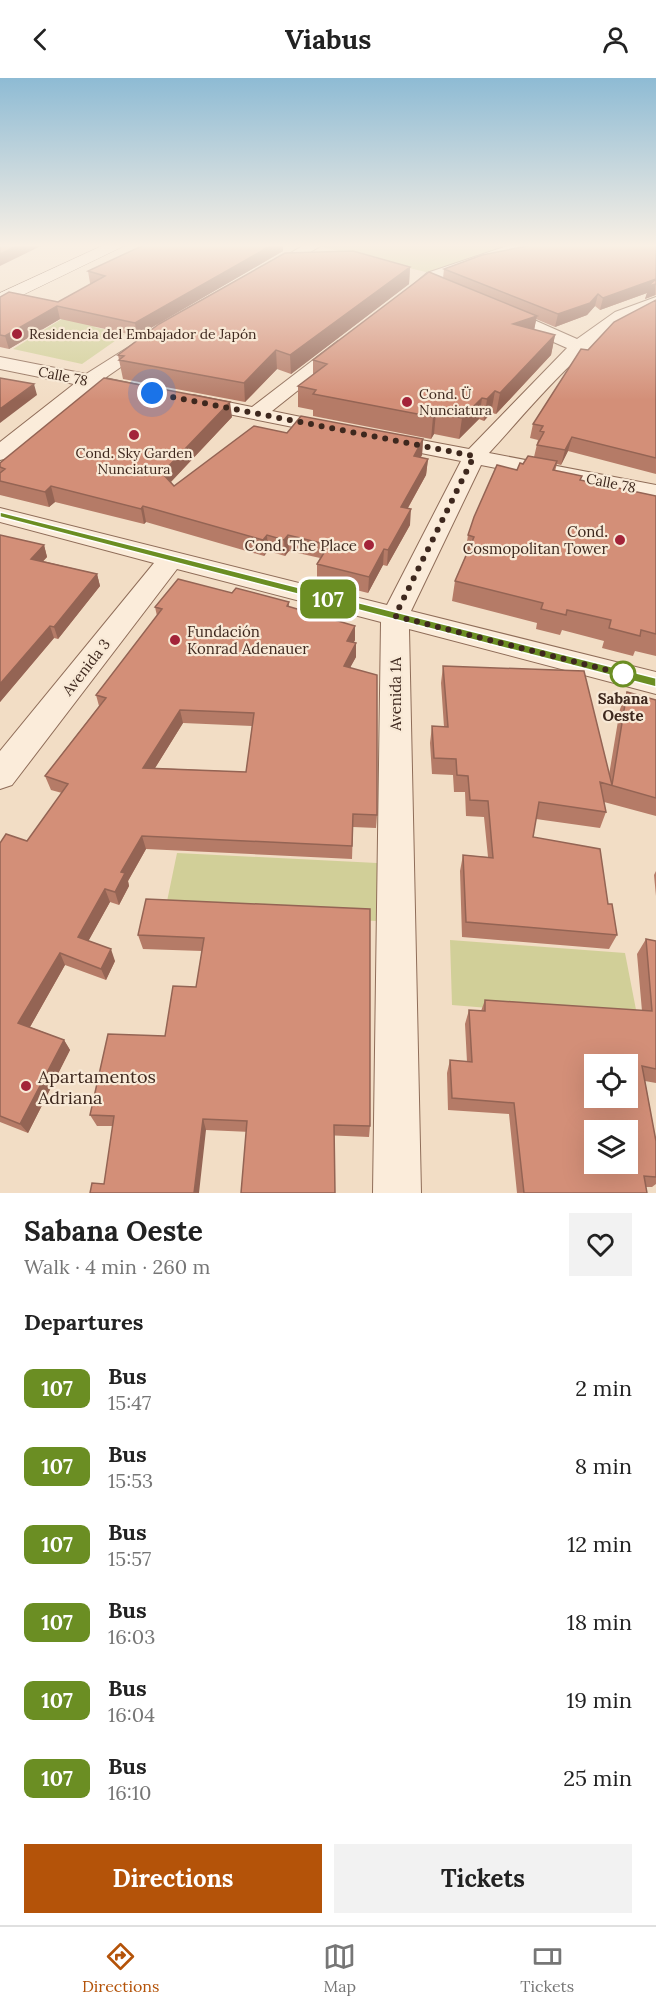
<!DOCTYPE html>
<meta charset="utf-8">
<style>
body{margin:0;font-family:Lora,serif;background:#f2f2f2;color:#222;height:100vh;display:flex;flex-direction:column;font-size:22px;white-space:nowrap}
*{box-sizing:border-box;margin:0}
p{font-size:20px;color:#767676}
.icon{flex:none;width:33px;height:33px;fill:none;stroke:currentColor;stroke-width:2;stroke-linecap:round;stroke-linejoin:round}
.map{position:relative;height:1115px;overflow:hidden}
.sheet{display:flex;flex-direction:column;background:#fff;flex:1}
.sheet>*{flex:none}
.badge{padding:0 12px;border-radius:9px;font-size:21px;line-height:39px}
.buttons{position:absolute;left:584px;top:976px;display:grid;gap:12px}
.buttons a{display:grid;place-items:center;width:54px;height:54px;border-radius:0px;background:#fff;box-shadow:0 6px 24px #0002;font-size:30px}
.you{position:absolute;width:30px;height:30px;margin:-15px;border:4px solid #fff;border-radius:50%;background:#1a73e8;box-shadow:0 0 0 9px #1a73e833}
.map>.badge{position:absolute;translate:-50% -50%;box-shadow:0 0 0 3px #fff}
h2{padding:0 24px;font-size:22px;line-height:54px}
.round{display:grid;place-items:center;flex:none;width:63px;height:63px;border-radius:0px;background:#f2f2f2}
.headline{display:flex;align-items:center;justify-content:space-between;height:102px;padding:0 24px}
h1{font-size:28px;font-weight:700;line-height:45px}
.action{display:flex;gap:12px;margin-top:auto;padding:12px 24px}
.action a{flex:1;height:69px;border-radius:0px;background:#b45309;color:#fff;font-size:24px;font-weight:700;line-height:69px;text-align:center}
.action a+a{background:#f2f2f2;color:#222}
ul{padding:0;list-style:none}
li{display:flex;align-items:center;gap:18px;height:78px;padding:0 24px}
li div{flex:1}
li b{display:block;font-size:22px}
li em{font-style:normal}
li .badge{min-width:66px;font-weight:700;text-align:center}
header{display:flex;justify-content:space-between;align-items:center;height:78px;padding:0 24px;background:#fff;font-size:27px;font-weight:700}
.menu{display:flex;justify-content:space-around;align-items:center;height:84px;border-top:2px solid #e0e0e0;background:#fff;font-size:16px;color:#767676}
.menu a{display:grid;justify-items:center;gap:3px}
.menu .selected{color:#b45309}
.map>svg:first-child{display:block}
</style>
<header><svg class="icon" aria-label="back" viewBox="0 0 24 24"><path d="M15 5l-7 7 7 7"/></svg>Viabus<svg class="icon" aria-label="person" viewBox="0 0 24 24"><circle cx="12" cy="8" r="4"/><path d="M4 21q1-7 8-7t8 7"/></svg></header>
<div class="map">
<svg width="656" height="1115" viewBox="0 0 656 1115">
<rect width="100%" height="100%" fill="#f2ddc5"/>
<path fill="#d1cf98" d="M 326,166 L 522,166 L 434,196 L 322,169 Z
M 65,239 L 98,247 L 94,249 L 125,256 L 82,286 L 13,271 Z
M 177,775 L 377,785 L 377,843 L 165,833 Z
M 450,862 L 625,875 L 638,942 L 452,927 Z"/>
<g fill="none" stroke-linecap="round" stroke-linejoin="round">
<g stroke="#8f6d59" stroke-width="2">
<path id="street" d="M 306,166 L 324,166 L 271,197 L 261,197 L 258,194 Z
M 513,166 L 535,166 L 439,201 L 411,224 L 405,226 L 397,221 L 427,195 Z
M 656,219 L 656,230 C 585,258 540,320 489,375 L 656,407 L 656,421 L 481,387 L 411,533 L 656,594 L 656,616 L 409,551 L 421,1115 L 373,1115 L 381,544 L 177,491 L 12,707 L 0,711 L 0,673 L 154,485 L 0,444 L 0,430 L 387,527 L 461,383 L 376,366 L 373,361 L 376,356 L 384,355 L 469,371 L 567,270 L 495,238 L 493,234 L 495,230 L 507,230 L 577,261 L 615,234 Z
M 151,255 L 160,260 L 157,264 L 105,300 L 143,308 L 146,312 L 143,316 L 136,318 L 94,309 L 8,380 L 0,382 L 0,364 L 74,306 L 0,291 L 0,279 L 86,296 Z
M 344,262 L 353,267 L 350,271 L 272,333 L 340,347 L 344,351 L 340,355 L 333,357 L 193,329 L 186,327 L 183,323 L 186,319 L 193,317 L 252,329 L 338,263 Z"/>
</g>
<g stroke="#714e3c" stroke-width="1">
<path id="secondary" d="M 106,166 L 128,166 L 0,228 L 0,215 Z"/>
</g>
<use href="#street" fill="#fbecda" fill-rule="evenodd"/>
<use href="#secondary" fill="#fbecda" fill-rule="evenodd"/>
</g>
<path fill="#b57b67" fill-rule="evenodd" d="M 656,166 L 656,217 L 645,221 L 647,215 L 600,232 L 595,228 L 587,237 L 555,249 L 536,241 L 534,252 L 555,257 L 551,277 L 496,336 L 491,335 L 484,343 L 479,341 L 459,361 L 434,356 L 431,361 L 313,338 L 313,332 L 298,329 L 298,308 L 313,297 L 313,282 L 443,200 L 444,191 Z
M 283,173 L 137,258 L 60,241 L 9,271 L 0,269 L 0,219 L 58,224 L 91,206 L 90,205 L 88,193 Z
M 410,189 L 409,206 L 291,296 L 277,291 L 245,324 L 123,301 L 118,277 Z
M 656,222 L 656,396 L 568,373 L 561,387 L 557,386 L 555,393 L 580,402 L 656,418 L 656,578 L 635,573 L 633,578 L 602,570 L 604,563 L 562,552 L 560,557 L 536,551 L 537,545 L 452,523 L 455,503 L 466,477 L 465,477 L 468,457 L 517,392 L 523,386 L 534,379 L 538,362 L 530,360 L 533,346 L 588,272 Z
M 232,339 L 171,404 L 174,408 L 287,355 L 423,361 L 422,377 L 420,380 L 428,381 L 426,397 L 408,430 L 410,447 L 387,488 L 383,487 L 368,515 L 317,502 L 317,486 L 320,480 L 289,473 L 285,478 L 268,473 L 264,478 L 146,444 L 144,446 L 55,424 L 49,429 L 0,417 L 0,385 Z
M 0,457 L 44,467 L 47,479 L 43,483 L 97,496 L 100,508 L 58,561 L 54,560 L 0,624 Z
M 232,515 L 289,524 L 289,529 L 355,548 L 355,562 L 354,564 L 356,565 L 356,579 L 350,589 L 377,737 L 376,750 L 353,749 L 352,781 L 146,771 L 128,803 L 129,808 L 119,827 L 110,824 L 88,863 L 115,883 L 106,902 L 65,887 L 30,949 L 64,962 L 70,972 L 28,1055 L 0,1044 L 0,765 L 27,763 L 62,715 L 51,712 L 45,698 L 99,628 L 96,617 L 157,538 L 155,529 ZM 183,645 L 252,648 L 246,694 L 155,690 Z
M 443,588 L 609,697 L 620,631 L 627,614 L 656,622 L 656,743 L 656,738 L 604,724 L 606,734 L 600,750 L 536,741 L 533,759 L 608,826 L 617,857 L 609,871 L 462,859 L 460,793 L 463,777 L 488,779 L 484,739 L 466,738 L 465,714 L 454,714 L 453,697 L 432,696 L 430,665 L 432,648 L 444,649 L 441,605 Z
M 656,793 L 656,818 L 654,797 Z
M 370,831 L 370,1048 L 369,1059 L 206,1052 L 104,1106 L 113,1048 L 97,1048 L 90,1037 L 165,958 L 196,909 L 202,873 L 143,871 L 138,857 Z
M 646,861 L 656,863 L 656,1005 L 645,1003 L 656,1063 L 656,1106 L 652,1109 L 646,1109 L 647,1115 L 517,1115 L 509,1036 L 448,1032 L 447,995 L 450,982 L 467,984 L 465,946 L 469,932 L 481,933 L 485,922 L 642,933 L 637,876 Z"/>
<path fill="#946454" d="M 21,166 L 45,166 L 0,188 L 0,176 Z
M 270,166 L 283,166 L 283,173 L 137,258 L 135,245 Z
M 410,189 L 409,206 L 291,296 L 290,277 Z
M 656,201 L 655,217 L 645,221 L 647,215 L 600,232 L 603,220 Z
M 598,216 L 595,228 L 587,237 L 555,249 L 558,236 Z
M 57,228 L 60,241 L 9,271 L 5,258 Z
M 537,238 L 533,257 L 513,246 Z
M 555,257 L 551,277 L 496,336 L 500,315 Z
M 276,272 L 277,291 L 245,324 L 244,305 Z
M 34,306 L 37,317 L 0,345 L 0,331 Z
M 495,313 L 491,335 L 484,343 L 487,321 Z
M 482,320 L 479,341 L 459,361 L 462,340 Z
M 230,324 L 232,339 L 165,410 L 162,395 Z
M 436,335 L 434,356 L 431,361 L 433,339 Z
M 572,359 L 568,373 L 561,387 L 565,372 Z
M 423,361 L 422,377 L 412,394 L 414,378 Z
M 428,381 L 426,397 L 400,444 L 401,429 Z
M 51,408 L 55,424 L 49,429 L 45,414 Z
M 143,428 L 146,444 L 144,446 L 141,431 Z
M 411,431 L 410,447 L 387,488 L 388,472 Z
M 267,457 L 268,473 L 264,478 L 263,462 Z
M 288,457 L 289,473 L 285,478 L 284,462 Z
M 44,467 L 47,479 L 35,492 L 31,481 Z
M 384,471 L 383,487 L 368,515 L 369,499 Z
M 97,496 L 100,508 L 58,561 L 54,549 Z
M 50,548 L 54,560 L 0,624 L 0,606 Z
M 355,548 L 355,562 L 347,576 L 347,563 Z
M 356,565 L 356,579 L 344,601 L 344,588 Z
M 180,632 L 183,645 L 147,703 L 143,690 Z
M 142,758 L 146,771 L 128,803 L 129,808 L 119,827 L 115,814 L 121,794 Z
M 105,811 L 110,824 L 84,871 L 78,859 Z
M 111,871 L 115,883 L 106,902 L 101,891 Z
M 60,875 L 65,887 L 26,956 L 18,945 Z
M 64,962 L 70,972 L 28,1055 L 20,1046 Z
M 203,1041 L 206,1052 L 199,1115 L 194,1115 Z"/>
<path fill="#d38f78" stroke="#946454" stroke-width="1.5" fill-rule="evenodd" d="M 0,166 L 21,166 L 0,176 Z
M 146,166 L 274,166 L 135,245 L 57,228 L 5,258 L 0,257 L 0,219 L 9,214 L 58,224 L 105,198 L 88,193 Z
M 537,166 L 656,166 L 656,206 L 648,208 L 656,201 L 603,220 L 598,216 L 590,225 L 558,236 L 444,191 L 482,177 Z
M 353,173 L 410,189 L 290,277 L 276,272 L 244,305 L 119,282 L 124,278 L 118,277 L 159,246 L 285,175 Z
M 429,194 L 537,238 L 513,246 L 555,257 L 500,315 L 495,313 L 487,321 L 482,320 L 462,340 L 436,335 L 433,339 L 313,316 L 316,312 L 298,308 L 327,286 L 313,282 Z
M 656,222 L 656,380 L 572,359 L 565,372 L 537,367 L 544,354 L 540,353 L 543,348 L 533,346 L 581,271 L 588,272 L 614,244 Z
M 0,300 L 34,306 L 0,331 Z
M 104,300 L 230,324 L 162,395 L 174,408 L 254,348 L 287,355 L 301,338 L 423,361 L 414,378 L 428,381 L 401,429 L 411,431 L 388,472 L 384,471 L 369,499 L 317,486 L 329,467 L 288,457 L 284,462 L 267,457 L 263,462 L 143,428 L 141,431 L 51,408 L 45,414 L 0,403 L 0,395 L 5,391 L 0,389 L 0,385 Z
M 528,378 L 557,383 L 553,392 L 582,398 L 580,402 L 656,418 L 656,556 L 641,552 L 640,558 L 609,550 L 611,542 L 567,532 L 566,537 L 541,531 L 543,525 L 455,503 L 474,459 L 468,457 L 474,439 L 497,387 L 517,392 L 520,385 L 523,386 Z
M 0,457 L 44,467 L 31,481 L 97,496 L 54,549 L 50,548 L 0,606 Z
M 178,501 L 232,515 L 236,510 L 289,524 L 287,528 L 355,548 L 347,563 L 356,565 L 344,588 L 377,597 L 377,737 L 353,736 L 352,768 L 142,758 L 121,794 L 125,795 L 115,814 L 105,811 L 78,859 L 111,871 L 101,891 L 60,875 L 18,945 L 64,962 L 20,1046 L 0,1038 L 0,765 L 6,756 L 27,763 L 68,706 L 45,698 L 106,620 L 96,617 L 162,531 L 155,529 ZM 180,632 L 254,635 L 246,694 L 143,690 Z
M 443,588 L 584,593 L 612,707 L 627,614 L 656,622 L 656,720 L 600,704 L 606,734 L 539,724 L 533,759 L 600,771 L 608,826 L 612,826 L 617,857 L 466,844 L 463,777 L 493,780 L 488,723 L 470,722 L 468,698 L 457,697 L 456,681 L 434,680 L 432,648 L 448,649 Z
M 146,821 L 370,831 L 370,1048 L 334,1047 L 335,1115 L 241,1115 L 247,1043 L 203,1041 L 194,1115 L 90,1115 L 92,1105 L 104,1106 L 114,1038 L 90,1037 L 108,956 L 165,958 L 173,908 L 196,909 L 204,860 L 138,857 Z
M 646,861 L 656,863 L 656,991 L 642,988 L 656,1063 L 656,1099 L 644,1098 L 647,1115 L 524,1115 L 514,1025 L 452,1020 L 450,982 L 472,984 L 469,932 L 485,933 L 485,922 L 652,933 ZM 594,987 L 627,987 L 627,1020 L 594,1020 ZM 594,1053 L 627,1053 L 627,1086 L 594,1086 Z"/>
<linearGradient id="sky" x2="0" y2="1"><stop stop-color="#8ebbd4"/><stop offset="0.52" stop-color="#f9f0e5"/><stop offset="1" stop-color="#f9f0e5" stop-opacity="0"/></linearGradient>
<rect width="656" height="322" fill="url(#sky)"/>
<path fill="#6b8e23" stroke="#fff" stroke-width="1.5" d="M 0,434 L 656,600 L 656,609 L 0,439 Z"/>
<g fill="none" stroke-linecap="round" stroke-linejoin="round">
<path stroke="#3e281e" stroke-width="6" stroke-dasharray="0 10.8" d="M 152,315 L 474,378 L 395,538 L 623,596"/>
</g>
<g fill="#a32439" stroke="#f8e9d6" stroke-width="2">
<circle cx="17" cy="256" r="6"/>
<circle cx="407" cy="324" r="6"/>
<circle cx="134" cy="357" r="6"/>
<circle cx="620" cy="462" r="6"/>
<circle cx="369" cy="467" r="6"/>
<circle cx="175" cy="562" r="6"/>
<circle cx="26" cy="1008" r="6"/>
</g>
<circle fill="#fff" stroke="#6b8e23" stroke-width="3" cx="623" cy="596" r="12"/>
<g text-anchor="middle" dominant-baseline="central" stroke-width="4.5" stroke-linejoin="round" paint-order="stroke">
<g font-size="14" fill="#3e281e" stroke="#f8e9d6" text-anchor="start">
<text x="29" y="256">Residencia del Embajador de Japón</text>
<text x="419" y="316">Cond. Ü<tspan x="419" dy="16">Nunciatura</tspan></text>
<text x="134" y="375" text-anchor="middle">Cond. Sky Garden<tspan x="134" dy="16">Nunciatura</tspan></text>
</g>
<g font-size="14" fill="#3e281e" stroke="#f8e9d6">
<text transform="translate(63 298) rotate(11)">Calle 78</text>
<text transform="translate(611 405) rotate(11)">Calle 78</text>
</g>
<g font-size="15" fill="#3e281e" stroke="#f8e9d6" text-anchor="end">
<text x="608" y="453">Cond.<tspan x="608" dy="17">Cosmopolitan Tower</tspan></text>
<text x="357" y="467">Cond. The Place</text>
<text x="187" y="553" text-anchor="start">Fundación<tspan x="187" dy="17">Konrad Adenauer</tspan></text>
</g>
<g font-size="15" fill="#3e281e" stroke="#f8e9d6">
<text transform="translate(86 589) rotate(-52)">Avenida 3</text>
<text transform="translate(395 616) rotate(-90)">Avenida 1A</text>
</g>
<g font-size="15" font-weight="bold" fill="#3e281e" stroke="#f8e9d6">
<text x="623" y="620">Sabana<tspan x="623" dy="17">Oeste</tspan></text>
</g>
<g font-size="18" fill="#3e281e" stroke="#f8e9d6" text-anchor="start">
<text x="38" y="998">Apartamentos<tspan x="38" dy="21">Adriana</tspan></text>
</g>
</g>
</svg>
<div class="buttons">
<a><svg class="icon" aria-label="locate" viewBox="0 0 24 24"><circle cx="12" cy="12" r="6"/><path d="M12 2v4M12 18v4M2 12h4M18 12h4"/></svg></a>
<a><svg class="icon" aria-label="layers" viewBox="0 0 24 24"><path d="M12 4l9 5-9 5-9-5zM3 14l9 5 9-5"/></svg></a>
</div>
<div class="you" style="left:152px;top:315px"></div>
<b class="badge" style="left:328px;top:521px;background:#6b8e23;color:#fff">107</b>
</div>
<section class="sheet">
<div class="headline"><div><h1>Sabana Oeste</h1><p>Walk · 4 min · 260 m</p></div><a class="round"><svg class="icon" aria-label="heart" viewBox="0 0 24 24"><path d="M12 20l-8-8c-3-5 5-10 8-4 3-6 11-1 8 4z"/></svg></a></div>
<h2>Departures</h2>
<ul>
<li><span class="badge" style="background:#6b8e23;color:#fff">107</span><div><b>Bus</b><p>15:47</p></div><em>2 min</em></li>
<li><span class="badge" style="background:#6b8e23;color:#fff">107</span><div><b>Bus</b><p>15:53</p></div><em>8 min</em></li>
<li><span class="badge" style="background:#6b8e23;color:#fff">107</span><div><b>Bus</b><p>15:57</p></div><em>12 min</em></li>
<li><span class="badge" style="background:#6b8e23;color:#fff">107</span><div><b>Bus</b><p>16:03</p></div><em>18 min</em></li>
<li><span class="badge" style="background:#6b8e23;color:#fff">107</span><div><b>Bus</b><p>16:04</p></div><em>19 min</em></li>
<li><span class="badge" style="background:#6b8e23;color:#fff">107</span><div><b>Bus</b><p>16:10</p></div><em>25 min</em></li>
</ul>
<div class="action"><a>Directions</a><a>Tickets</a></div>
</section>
<nav class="menu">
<a class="selected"><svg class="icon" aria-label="directions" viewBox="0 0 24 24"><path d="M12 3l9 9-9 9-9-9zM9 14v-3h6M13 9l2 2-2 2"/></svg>Directions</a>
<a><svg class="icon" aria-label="map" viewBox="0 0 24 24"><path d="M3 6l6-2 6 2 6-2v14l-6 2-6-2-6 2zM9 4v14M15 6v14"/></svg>Map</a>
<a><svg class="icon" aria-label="tickets" viewBox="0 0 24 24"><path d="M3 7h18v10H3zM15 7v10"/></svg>Tickets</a>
</nav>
